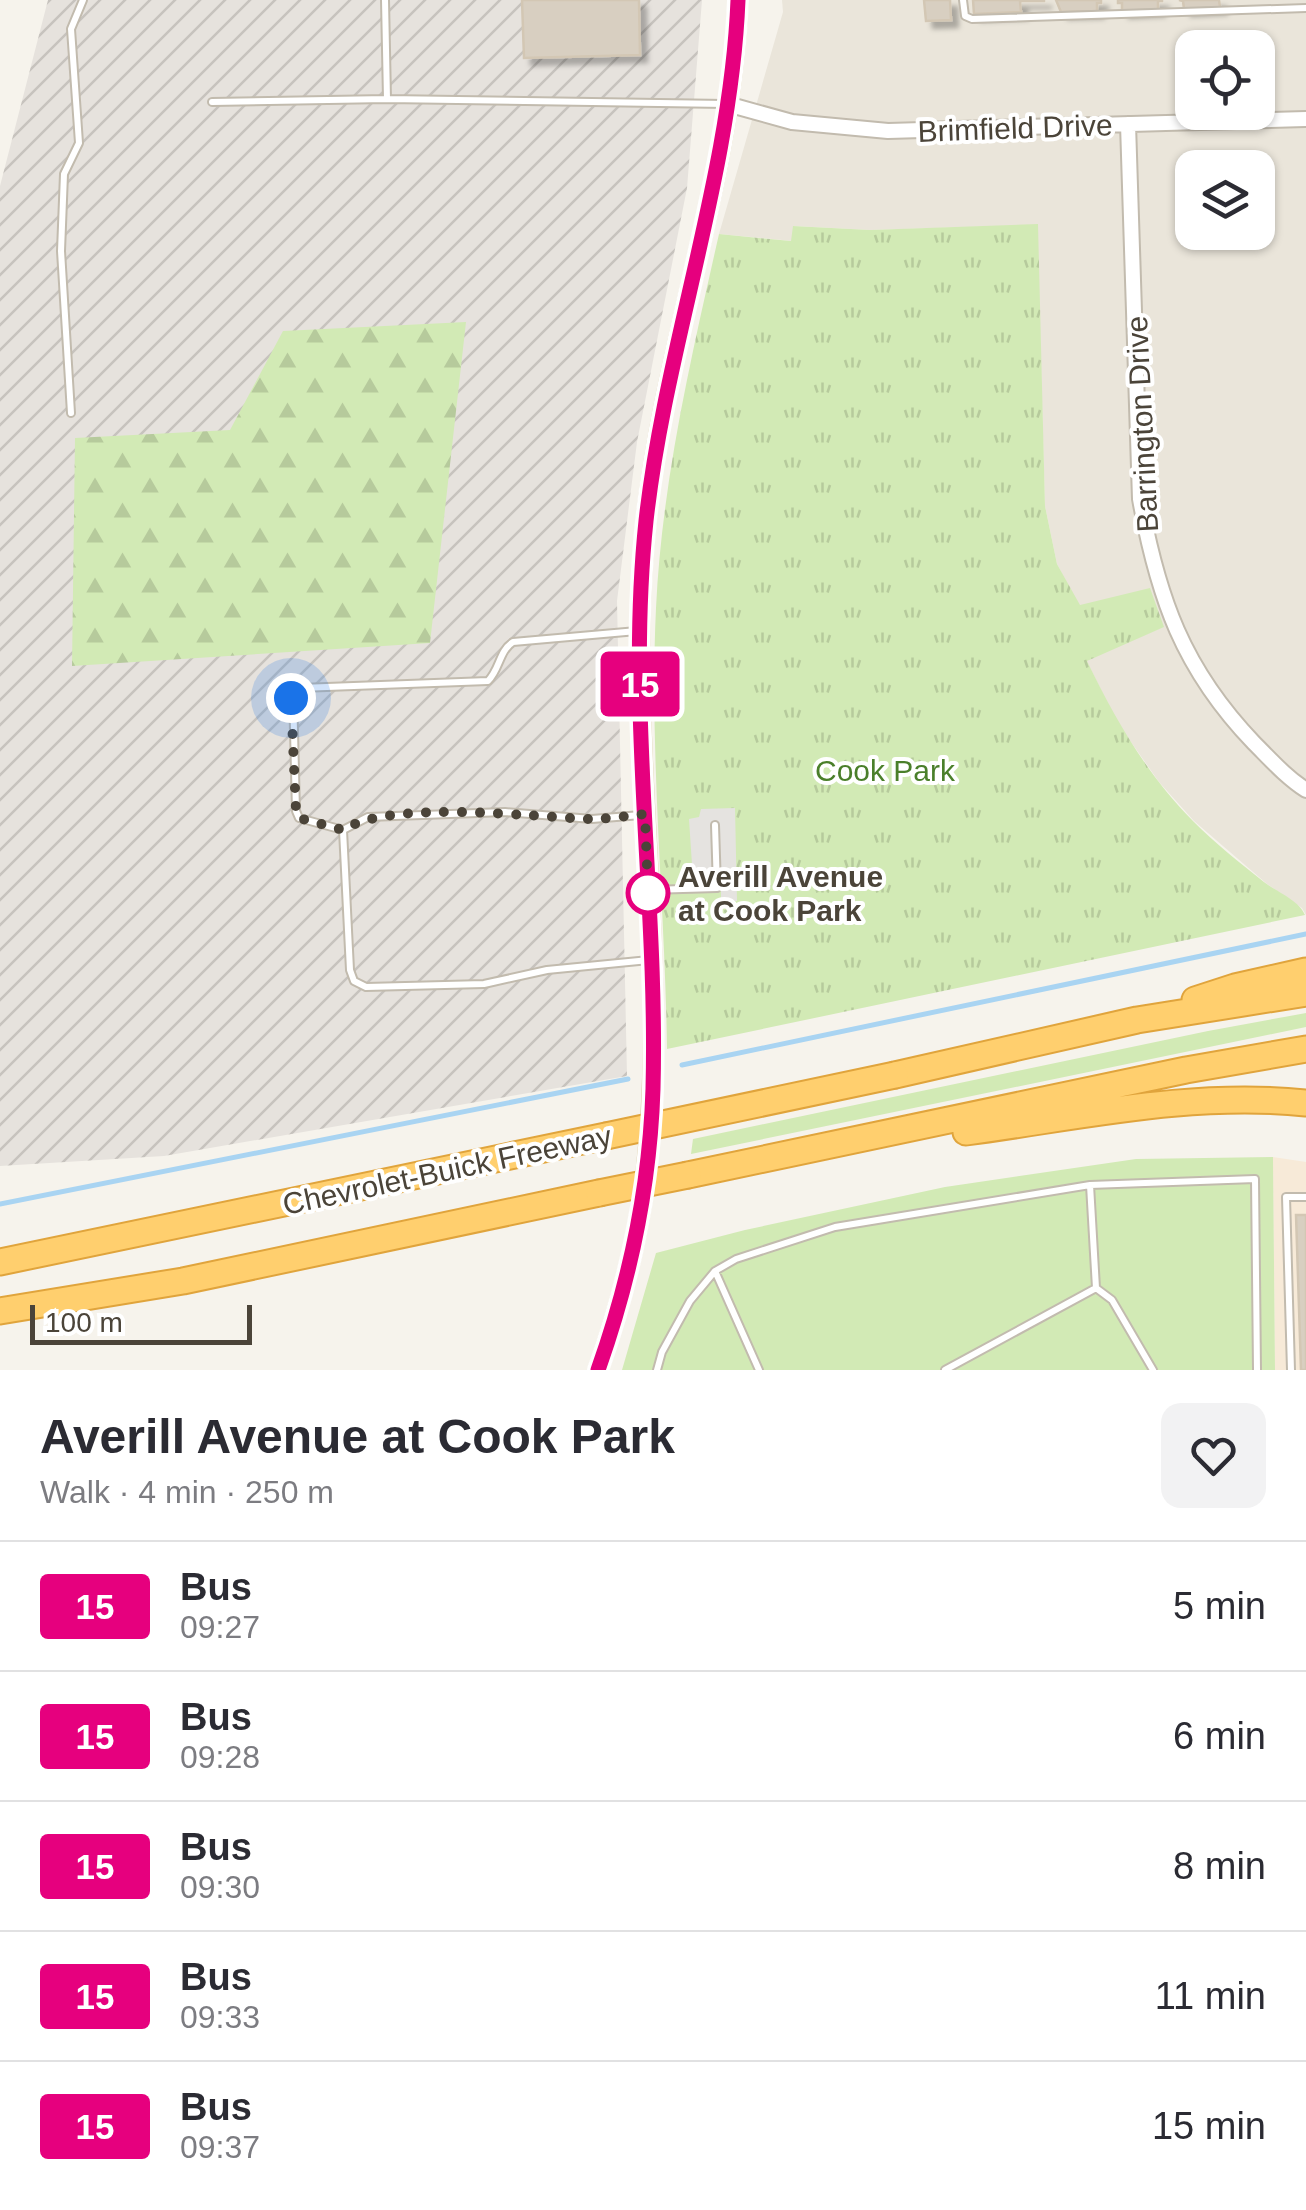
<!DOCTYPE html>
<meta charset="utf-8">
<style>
body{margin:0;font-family:Arial,sans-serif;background:#f2f2f3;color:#2b2b33;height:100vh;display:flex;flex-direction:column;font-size:38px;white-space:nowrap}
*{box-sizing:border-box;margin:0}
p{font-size:32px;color:#7c7c81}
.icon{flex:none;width:55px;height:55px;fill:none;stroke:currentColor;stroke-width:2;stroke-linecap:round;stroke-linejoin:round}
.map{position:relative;height:1370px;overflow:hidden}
.panel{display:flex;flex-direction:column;background:#fff;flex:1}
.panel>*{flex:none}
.badge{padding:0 20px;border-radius:8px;font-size:35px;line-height:65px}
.fabs{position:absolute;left:1175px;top:30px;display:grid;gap:20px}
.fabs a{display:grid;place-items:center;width:100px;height:100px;border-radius:20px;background:#fff;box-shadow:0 2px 8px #0004;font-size:50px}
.scale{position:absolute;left:30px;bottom:25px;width:222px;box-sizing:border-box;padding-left:10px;border:5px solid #4b4439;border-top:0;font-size:28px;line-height:35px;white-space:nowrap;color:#4b4439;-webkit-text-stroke:8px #fff;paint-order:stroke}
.you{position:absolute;width:50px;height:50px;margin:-25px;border:8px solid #fff;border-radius:50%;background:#1a73e8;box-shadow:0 0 0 15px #1a73e833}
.map>.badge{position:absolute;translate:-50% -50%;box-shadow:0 0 0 5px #fff}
.round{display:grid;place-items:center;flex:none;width:105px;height:105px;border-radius:20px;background:#f2f2f3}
.overview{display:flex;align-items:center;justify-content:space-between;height:170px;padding:0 40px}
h1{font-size:48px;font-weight:700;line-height:75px}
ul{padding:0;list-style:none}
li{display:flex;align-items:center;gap:30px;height:130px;padding:0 40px;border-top:2px solid #e1e1e2}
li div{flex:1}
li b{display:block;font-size:38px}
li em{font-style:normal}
li .badge{min-width:110px;font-weight:700;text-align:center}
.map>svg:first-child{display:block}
</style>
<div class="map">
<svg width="1306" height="1370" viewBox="0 0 1306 1370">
<defs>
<pattern id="industrial-furrows" width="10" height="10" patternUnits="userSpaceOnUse" patternTransform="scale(2.5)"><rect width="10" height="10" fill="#e6e2dd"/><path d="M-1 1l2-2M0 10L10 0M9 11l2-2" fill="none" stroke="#c7c3be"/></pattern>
<pattern id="forest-firs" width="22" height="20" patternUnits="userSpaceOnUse" patternTransform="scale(2.5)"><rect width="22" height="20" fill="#d2eab5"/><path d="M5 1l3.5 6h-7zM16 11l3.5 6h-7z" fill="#b6ca9c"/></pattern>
<pattern id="park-tufts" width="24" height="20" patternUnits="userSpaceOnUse" patternTransform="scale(2.5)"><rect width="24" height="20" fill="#d2eab5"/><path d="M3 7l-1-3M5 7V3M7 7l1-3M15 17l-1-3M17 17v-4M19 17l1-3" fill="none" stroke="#b6ca9c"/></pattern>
<filter id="shadow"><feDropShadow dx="7" dy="7" stdDeviation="2.5" flood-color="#0004"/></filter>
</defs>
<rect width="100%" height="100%" fill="#f6f3ec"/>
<path fill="#eae5da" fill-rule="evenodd" d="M 782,0 L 1306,0 L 1306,915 L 1302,908 L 1267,884 L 1194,821 L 1159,782 L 1119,725 L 1086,660 L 1163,627 L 1079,605 L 1057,564 L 1045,506 L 1037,225 L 870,230 L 794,226 L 792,241 L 719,234 L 783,12 ZM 1192,48 L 1258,48 L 1258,112 L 1192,112 ZM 1192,168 L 1258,168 L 1258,232 L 1192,232 Z"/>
<path fill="#f7ead8" d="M 1273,1157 L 1306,1162 L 1306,1370 L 1275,1370 Z"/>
<path fill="url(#industrial-furrows)" d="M 48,0 L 702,0 L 687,188 L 637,442 L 617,601 L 627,1076 L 164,1156 L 0,1166 L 0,186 Z"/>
<path fill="#d2eab5" d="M 1306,1013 L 1306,1027 L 691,1154 L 693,1139 L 1208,1031 Z
M 1273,1157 L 1275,1370 L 622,1370 L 656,1253 L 745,1230 L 945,1187 L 1136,1159 Z"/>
<path fill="url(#forest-firs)" d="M 466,322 L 430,643 L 72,666 L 75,438 L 230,430 L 283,331 Z"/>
<path fill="url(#park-tufts)" d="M 1038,224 L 1045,506 L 1057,564 L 1080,605 L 1150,588 L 1164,627 L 1087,661 C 1115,719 1147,775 1193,821 C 1215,843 1240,863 1264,882 C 1277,892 1299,900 1305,915 L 667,1049 C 665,902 649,755 656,608 C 662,481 691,358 719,234 L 791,241 L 793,226 L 870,230 Z"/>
<path fill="#e5e3e0" d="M 735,808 L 737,901 L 721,900 L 721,886 L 703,886 L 704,881 L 693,880 L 689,819 L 699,817 L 701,809 Z"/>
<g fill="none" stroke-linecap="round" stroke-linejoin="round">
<path stroke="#a9d4f2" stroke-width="5" d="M 682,1065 L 1306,934
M 0,1204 L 628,1079"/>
</g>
<path fill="#d8cfc1" stroke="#d3c7b4" stroke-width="2.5" filter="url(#shadow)" d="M 522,0 L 639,0 L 640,55 L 524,58 Z
M 924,0 L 950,0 L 951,20 L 926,21 Z
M 973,0 L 1044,0 L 1044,1 L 1020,1 L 1021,12 L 974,14 Z
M 1056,0 L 1101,0 L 1101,3 L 1097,3 L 1097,11 L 1061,12 Z
M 1118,0 L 1162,0 L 1162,1 L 1158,1 L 1158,9 L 1122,11 L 1122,3 L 1118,3 Z
M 1179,0 L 1219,0 L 1220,7 L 1184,9 L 1183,1 Z
M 1296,1215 L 1306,1215 L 1306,1370 L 1301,1370 Z"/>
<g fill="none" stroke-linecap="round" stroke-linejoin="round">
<g stroke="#c2bbae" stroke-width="10">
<path id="lane" d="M 385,0 L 387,99
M 963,0 L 965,16 L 972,19 L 1306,8
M 212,102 L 387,99 L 726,104
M 71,413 L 61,251 L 64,174 L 79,143 L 71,29 L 83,0
M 641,815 L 592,819 L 505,812 L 368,817 L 343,830 L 350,970 L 354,981 L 366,987 L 484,984 L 547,970 L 649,960
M 343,830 L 299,818 L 296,811 L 293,691 L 300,688 L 488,681 C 500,669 499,651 513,642 L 637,631
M 649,890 L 717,888 L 715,825
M 1090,1185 L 1096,1288 L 1112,1300 L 1153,1370
M 715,1271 L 759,1370
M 657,1370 L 662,1352 L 690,1301 L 715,1271 L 736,1259 L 835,1227 L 1090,1185 L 1255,1179 L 1257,1370
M 945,1370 L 1096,1288
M 1291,1370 L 1286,1197 L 1306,1197"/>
</g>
<g stroke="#c2bbae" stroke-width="18">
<path id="street" d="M 727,104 L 792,122 L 888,131 L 1306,119
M 1128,124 L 1140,499 C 1158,598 1183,669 1254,743 C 1271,760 1286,777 1306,790"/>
</g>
<g stroke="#d6c79b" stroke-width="21">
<path id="secondary" d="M 598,1370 C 618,1312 636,1248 644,1187 C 673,966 623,743 646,521 C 664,346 732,177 738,0"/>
</g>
<g stroke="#e0a43c" stroke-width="29">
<path id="highway" d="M 1195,1000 L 1235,987 L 1306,971
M 895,1075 L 1137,1020 L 1306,993
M 966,1132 C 1079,1117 1191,1091 1306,1103
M 688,1175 L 1186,1070 L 1306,1049
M 0,1262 L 606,1136
M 0,1311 L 183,1281 L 599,1193"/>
</g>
<use href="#lane" stroke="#fff" stroke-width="6"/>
<use href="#street" stroke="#fff" stroke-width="14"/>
<use href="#secondary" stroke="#fff3cd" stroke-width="18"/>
<use href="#highway" stroke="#ffcf6e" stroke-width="25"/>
<g stroke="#e0a43c" stroke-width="29" stroke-linecap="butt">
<path id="highway-bridge" d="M 606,1136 L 895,1075
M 599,1193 L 688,1175"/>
</g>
<use href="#highway-bridge" stroke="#ffcf6e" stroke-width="25"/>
</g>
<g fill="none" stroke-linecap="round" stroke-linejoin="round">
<g stroke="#fff" stroke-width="22">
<path id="line" d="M 598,1370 C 630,1280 650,1184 653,1089 C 658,900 626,710 646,521 C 665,348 731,175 738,0"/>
</g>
<use href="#line" stroke="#e6007e" stroke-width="15"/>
<path stroke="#4b4439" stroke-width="10" stroke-dasharray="0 18" d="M 291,698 L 296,811 L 299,818 L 343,830 C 391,799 531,817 590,819 C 608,819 627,816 645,814 L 648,893"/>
</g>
<circle fill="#fff" stroke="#e6007e" stroke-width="5" cx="648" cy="893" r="20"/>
<g text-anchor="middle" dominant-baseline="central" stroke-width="8" stroke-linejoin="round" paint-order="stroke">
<g font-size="30" fill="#4b4439" stroke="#fff">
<text transform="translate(1015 128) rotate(-2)">Brimfield Drive</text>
<text transform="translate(1142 424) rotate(-93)">Barrington Drive</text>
<text transform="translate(447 1170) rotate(-12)">Chevrolet-Buick Freeway</text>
</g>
<g font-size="30" fill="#4a7f2a" stroke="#fff">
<text x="885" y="770">Cook Park</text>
</g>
<g font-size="30" font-weight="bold" fill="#4b4439" stroke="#fff" text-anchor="start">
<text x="678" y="876">Averill Avenue<tspan x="678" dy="34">at Cook Park</tspan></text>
</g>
</g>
</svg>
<div class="fabs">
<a><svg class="icon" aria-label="locate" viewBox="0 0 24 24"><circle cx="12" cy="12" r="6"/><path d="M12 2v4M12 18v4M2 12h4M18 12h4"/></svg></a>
<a><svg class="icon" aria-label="layers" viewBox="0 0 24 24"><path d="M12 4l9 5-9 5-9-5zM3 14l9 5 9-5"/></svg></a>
</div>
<div class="scale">100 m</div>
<div class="you" style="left:291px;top:698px"></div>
<b class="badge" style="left:640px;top:684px;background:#e6007e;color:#fff">15</b>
</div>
<section class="panel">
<div class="overview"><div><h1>Averill Avenue at Cook Park</h1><p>Walk · 4 min · 250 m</p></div><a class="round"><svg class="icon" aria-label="heart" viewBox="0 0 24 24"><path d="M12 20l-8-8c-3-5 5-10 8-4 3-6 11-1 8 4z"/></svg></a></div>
<ul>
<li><span class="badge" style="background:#e6007e;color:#fff">15</span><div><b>Bus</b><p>09:27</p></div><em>5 min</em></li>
<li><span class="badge" style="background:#e6007e;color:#fff">15</span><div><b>Bus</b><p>09:28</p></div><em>6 min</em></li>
<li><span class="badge" style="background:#e6007e;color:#fff">15</span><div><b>Bus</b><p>09:30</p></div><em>8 min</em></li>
<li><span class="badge" style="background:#e6007e;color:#fff">15</span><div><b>Bus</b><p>09:33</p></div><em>11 min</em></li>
<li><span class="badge" style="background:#e6007e;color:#fff">15</span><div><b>Bus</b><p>09:37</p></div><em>15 min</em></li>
</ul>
</section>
